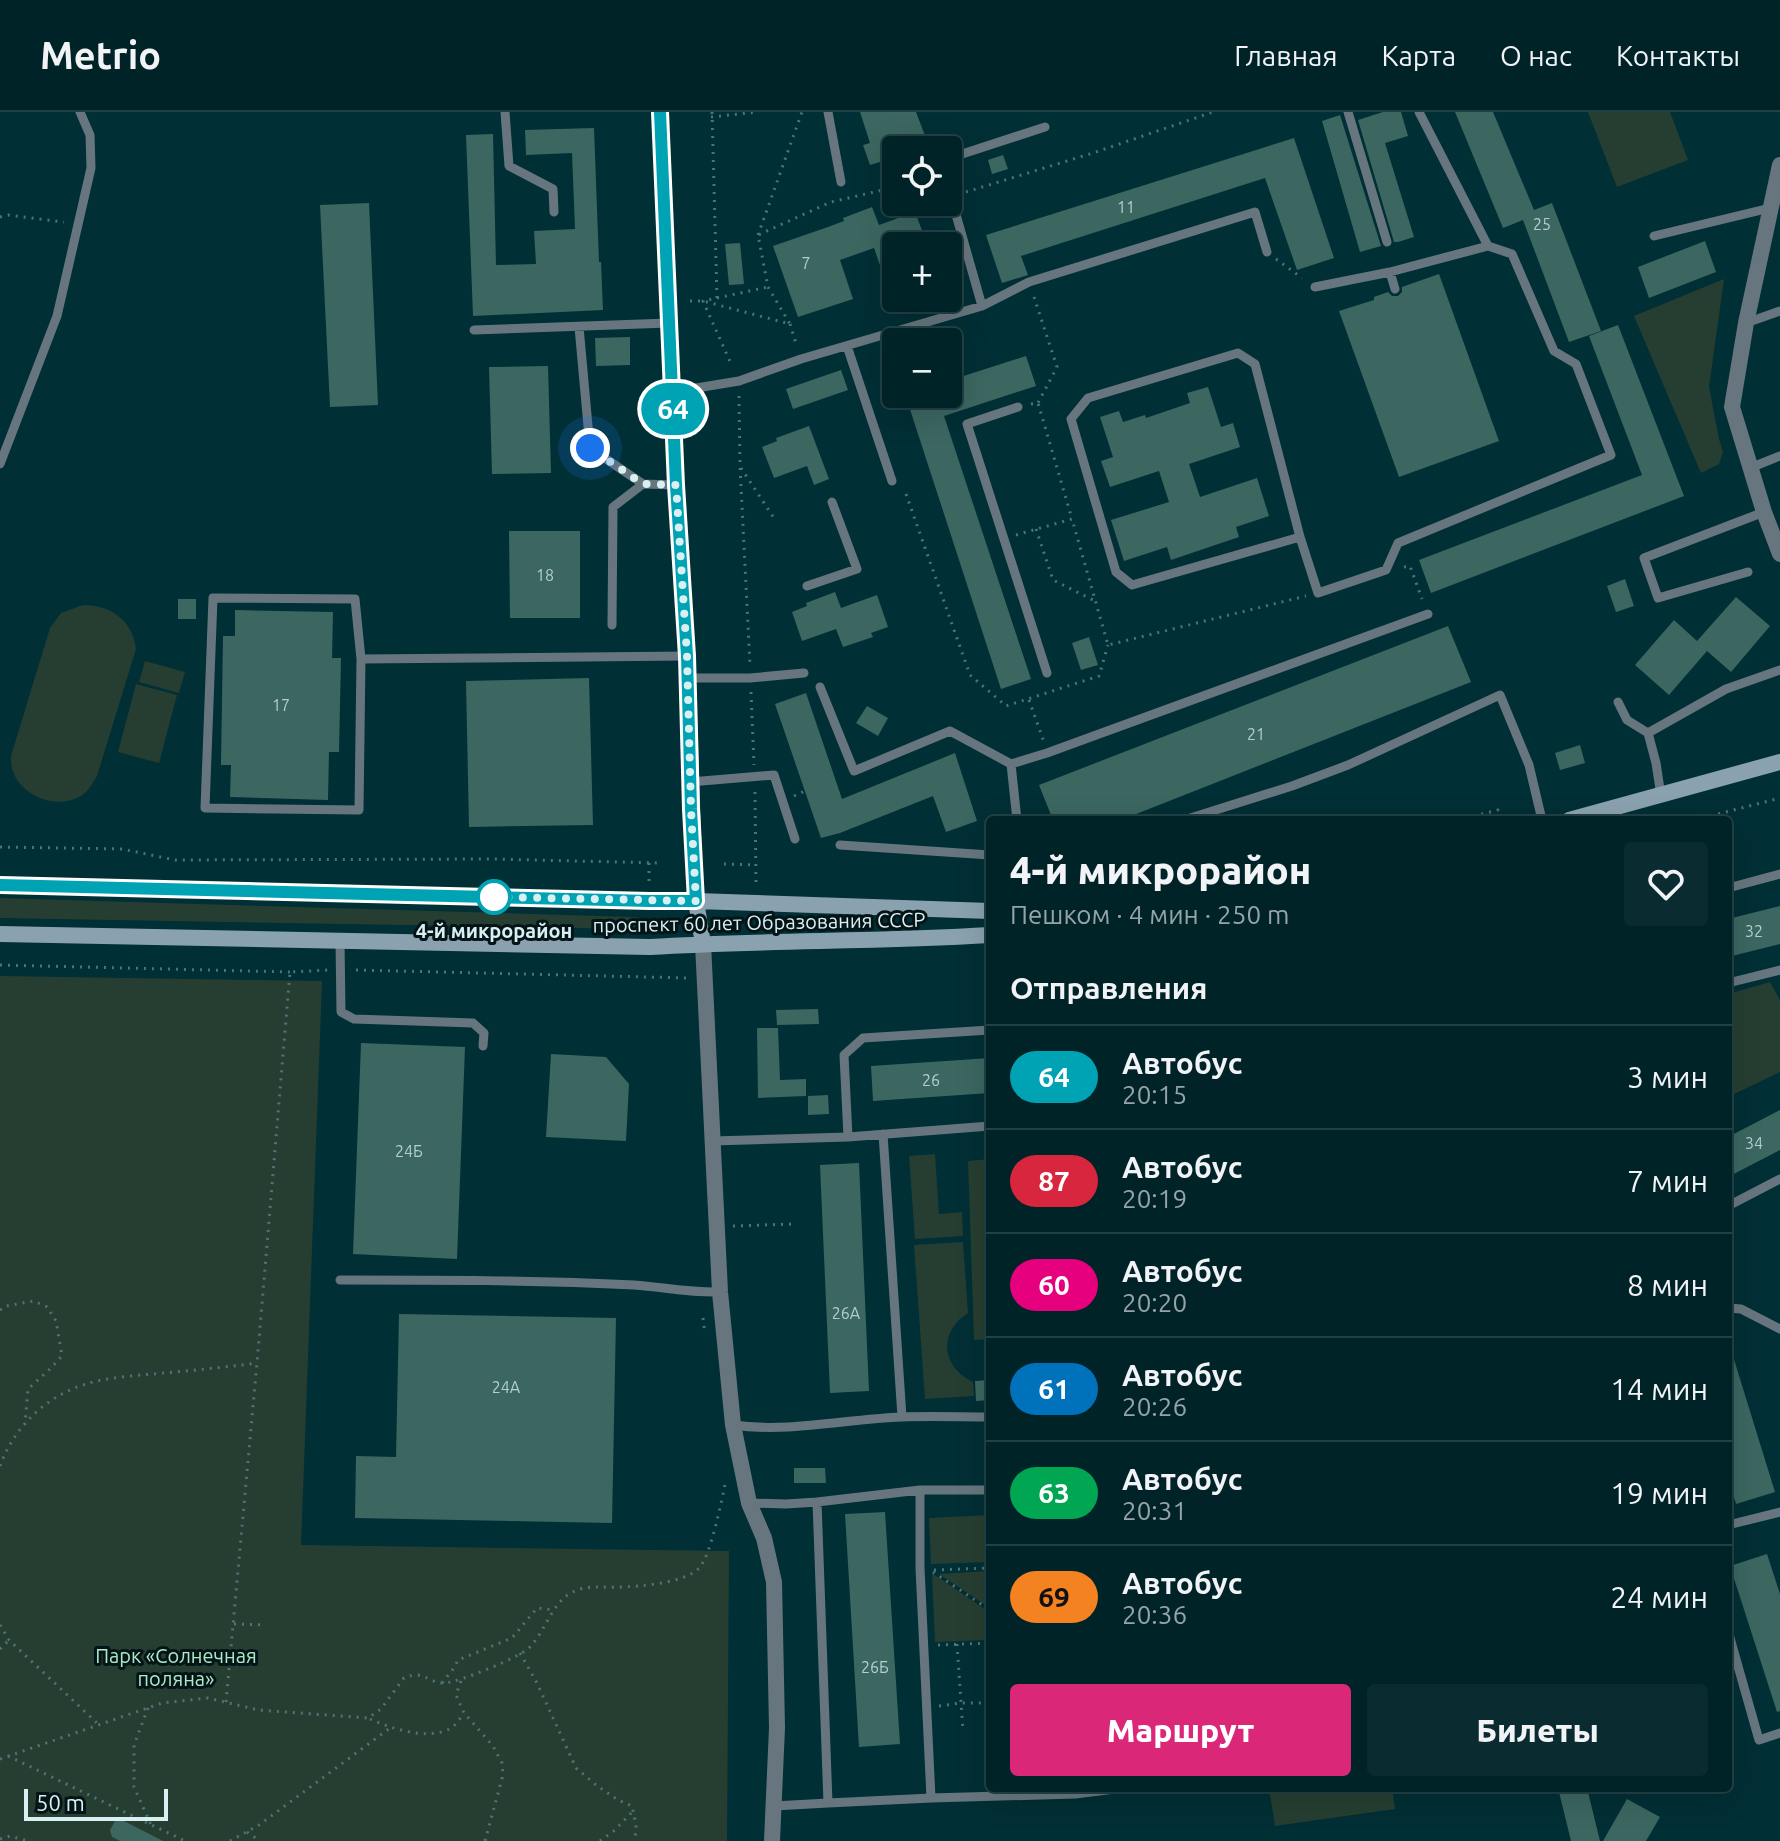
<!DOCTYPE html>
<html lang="ru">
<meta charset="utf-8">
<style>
body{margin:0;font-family:Ubuntu,sans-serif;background:#0a2b30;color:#f1f3f6;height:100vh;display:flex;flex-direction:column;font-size:30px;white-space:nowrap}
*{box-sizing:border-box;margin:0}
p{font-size:26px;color:#95a4a8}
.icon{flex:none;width:44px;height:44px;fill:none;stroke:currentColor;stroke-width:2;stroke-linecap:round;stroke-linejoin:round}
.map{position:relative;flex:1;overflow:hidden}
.details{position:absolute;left:986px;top:704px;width:746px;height:976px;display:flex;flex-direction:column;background:#002328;border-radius:8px;box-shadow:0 8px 32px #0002,0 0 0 2px #224045}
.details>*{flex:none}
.badge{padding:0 16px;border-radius:26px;font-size:28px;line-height:52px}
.controls{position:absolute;left:882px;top:24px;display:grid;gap:16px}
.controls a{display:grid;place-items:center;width:80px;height:80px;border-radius:8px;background:#002328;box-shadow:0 8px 32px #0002,0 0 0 2px #224045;font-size:40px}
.scale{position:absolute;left:24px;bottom:20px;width:144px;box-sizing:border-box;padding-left:8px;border:4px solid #d9f0f3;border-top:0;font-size:22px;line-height:28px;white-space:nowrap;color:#d9f0f3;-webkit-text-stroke:6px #041417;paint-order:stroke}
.you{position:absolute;width:40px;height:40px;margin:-20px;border:6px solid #fff;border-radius:50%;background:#1a73e8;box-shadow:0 0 0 12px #1a73e833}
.map>.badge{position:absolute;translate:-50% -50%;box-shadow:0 0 0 4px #fff}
h2{padding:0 24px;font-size:30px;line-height:72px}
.round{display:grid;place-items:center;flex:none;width:84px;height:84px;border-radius:8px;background:#0a2b30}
.headline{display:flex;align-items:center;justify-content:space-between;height:136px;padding:0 24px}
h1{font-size:38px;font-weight:800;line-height:60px}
.action{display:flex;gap:16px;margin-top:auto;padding:16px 24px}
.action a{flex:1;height:92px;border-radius:8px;background:#db2777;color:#fff;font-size:32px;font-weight:800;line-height:92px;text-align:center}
.action a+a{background:#0a2b30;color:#f1f3f6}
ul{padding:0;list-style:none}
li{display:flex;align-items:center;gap:24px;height:104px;padding:0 24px;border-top:2px solid #224045}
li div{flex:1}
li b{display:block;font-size:30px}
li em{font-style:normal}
li .badge{min-width:88px;font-weight:700;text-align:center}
header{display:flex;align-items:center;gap:48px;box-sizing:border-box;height:112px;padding:0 40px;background:#002328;border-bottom:2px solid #224045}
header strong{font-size:38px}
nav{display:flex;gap:44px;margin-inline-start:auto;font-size:28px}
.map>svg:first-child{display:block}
</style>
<header>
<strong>Metrio</strong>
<nav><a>Главная</a><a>Карта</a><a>О нас</a><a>Контакты</a></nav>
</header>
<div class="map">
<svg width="1780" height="1729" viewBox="0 0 1780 1729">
<rect width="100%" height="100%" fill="#002f35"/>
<path fill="#263e31" d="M 1588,0 L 1670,0 L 1688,48 L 1617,75 Z
M 1724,167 L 1709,275 L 1719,327 L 1723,340 L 1719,352 L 1701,361 L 1634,204 Z
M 83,493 C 110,493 133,508 136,537 L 97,664 C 92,672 88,680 81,684 C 52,701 8,678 11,644 L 50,516 L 61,501 Z
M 145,549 L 185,560 L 179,581 L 139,570 Z
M 136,572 L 177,583 L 159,651 L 118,640 Z
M 0,786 L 632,805 L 639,806 L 643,812 L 640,815 L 634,817 L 0,806 Z
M 0,864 L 322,869 L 301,1433 L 729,1439 L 727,1729 L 0,1729 Z
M 1770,870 L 1780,888 L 1780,960 L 1728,985 L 1728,882 Z
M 935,1042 L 939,1102 L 962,1100 L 963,1124 L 915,1127 L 909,1044 Z
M 990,1047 L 990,1227 L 974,1228 L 968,1049 Z
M 963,1130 L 968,1201 C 938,1220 941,1255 973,1270 L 974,1284 L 925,1287 L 914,1133 Z
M 990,1403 L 990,1450 L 931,1452 L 929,1406 Z
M 990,1459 L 990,1496 L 939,1462 Z
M 932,1461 L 986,1498 L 985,1528 L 935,1530 Z
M 1269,1676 L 1392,1676 L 1395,1697 L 1275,1714 Z"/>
<path fill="#3c6660" d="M 860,0 L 916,0 L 929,34 L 917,38 L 896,38 L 896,45 L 870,53 L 863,33 L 870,31 Z
M 1383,0 L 1401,0 L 1408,24 L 1385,31 L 1414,125 L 1398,130 L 1394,130 L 1358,8 Z
M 1455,0 L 1493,0 L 1534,98 L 1552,91 L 1601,219 L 1569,230 L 1523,108 L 1503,116 Z
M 1340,3 L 1381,134 L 1360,140 L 1322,9 Z
M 594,16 L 599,150 L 601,150 L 603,198 L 473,204 L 466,23 L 493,22 L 496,153 L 536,152 L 534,119 L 575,117 L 572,41 L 526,43 L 525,18 Z
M 1294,26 L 1334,146 L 1297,158 L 1265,66 L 1021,144 L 1028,163 L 1002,171 L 986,123 Z
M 1003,43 L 1008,57 L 992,62 L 988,48 Z
M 369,91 L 378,293 L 330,295 L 320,93 Z
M 872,95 L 879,113 L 915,100 L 928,134 L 896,134 L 896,147 L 880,153 L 874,136 L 840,148 L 853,187 L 798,205 L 773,134 L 828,115 L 844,109 L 843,106 Z
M 1705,129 L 1716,160 L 1649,186 L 1638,155 Z
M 740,131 L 744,172 L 729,173 L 725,132 Z
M 1439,162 L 1499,329 L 1399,365 L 1339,199 L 1374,188 L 1374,185 L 1388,180 L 1392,184 L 1398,184 L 1402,180 L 1402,175 Z
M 1618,213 L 1684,384 L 1431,481 L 1419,448 L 1642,363 L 1589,224 Z
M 630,225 L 630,253 L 596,254 L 595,226 Z
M 1026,244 L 1036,274 L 944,304 L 1031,567 L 1001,577 L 905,282 L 948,282 L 948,269 Z
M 548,254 L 551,361 L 492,362 L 489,255 Z
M 841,258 L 848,278 L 793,297 L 786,277 Z
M 1208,275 L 1221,315 L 1233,311 L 1240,335 L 1189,352 L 1200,385 L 1257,366 L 1269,404 L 1236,415 L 1239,425 L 1171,448 L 1167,435 L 1124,449 L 1111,408 L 1169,390 L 1159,359 L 1110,375 L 1101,349 L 1113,345 L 1100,305 L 1119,299 L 1123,310 L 1145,303 L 1146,306 L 1190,291 L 1187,281 Z
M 809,314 L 829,367 L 814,373 L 807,354 L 774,366 L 762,335 L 777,329 L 776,326 Z
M 509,419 L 580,419 L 580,506 L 510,506 Z
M 1625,467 L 1634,494 L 1616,500 L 1607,474 Z
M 835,480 L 841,496 L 877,483 L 888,515 L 871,521 L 873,525 L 843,535 L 836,517 L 802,529 L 792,500 L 807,494 L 806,491 Z
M 1736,485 L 1770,514 L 1731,560 L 1707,539 L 1669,583 L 1635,553 L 1674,508 L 1697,529 Z
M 178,487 L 196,487 L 196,507 L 178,507 Z
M 235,498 L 333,500 L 332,546 L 341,546 L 339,640 L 329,640 L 328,688 L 230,685 L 231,653 L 221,653 L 223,524 L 235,524 Z
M 1448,514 L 1471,570 L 1121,708 L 1053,708 L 1039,673 Z
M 1089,525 L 1098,553 L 1081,558 L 1072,531 Z
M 589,566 L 593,713 L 469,715 L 466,569 Z
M 806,581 L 842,687 L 955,641 L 977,709 L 946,720 L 933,684 L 840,721 L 821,726 L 775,592 Z
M 867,594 L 888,606 L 878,624 L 856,611 Z
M 1580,633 L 1585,651 L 1560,658 L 1555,641 Z
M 1780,794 L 1780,832 L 1728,845 L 1728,807 Z
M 818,897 L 819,912 L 777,913 L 776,898 Z
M 757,916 L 778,916 L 780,968 L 806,967 L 806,984 L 758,986 Z
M 361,931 L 465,935 L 457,1147 L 353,1142 Z
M 551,942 L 606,945 L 629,972 L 626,1029 L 546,1025 Z
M 990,946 L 990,981 L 873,989 L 871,954 Z
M 828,983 L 829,1002 L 808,1003 L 808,984 Z
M 1780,998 L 1780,1038 L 1728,1065 L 1728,1025 Z
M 859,1051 L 869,1279 L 830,1281 L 820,1053 Z
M 399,1202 L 616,1206 L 612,1411 L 355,1406 L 356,1344 L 396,1345 Z
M 1728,1241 L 1732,1241 L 1775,1380 L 1736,1392 L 1728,1365 Z
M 990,1268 L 990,1288 L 976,1289 L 975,1269 Z
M 794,1356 L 825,1356 L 826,1371 L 794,1371 Z
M 885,1400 L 900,1632 L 859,1635 L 845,1402 Z
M 1767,1442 L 1780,1482 L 1780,1599 L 1777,1600 L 1730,1454 Z
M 1558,1676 L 1587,1676 L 1600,1729 L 1571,1729 Z
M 1627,1687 L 1660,1705 L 1646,1729 L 1603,1729 Z
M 120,1707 L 163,1729 L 120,1729 L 112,1725 L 110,1718 L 115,1709 Z"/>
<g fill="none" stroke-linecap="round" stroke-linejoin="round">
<path stroke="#4d7479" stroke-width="3" stroke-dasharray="2 6" stroke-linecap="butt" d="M 712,0 L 717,186 L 703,189 L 732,254
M 711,5 L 758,0
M 966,80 L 1093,41 L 1213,0
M 0,105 L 8,103 L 64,110
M 758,123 L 802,0
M 1276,147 L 1302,166
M 1034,185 L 1057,255 L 1038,291
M 717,186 L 768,175
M 690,189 L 703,189 L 790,212 L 768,175 L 758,123 L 831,90 L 896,75
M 790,212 L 797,235
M 739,284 L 740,354 L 750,553
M 1031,292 L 1038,291 L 1072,407
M 741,356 L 774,406
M 906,382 L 970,563 L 1006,594 L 1099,564 L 1108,533
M 1036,417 L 1053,468 L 1097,490
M 1016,423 L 1072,407 L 1108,533 L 1306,484
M 1404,455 L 1410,454 L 1422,487
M 751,580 L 754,653
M 1029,588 L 1044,630
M 755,680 L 756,773
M 794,684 L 805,679
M 1458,708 L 1498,698 L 1499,702
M 1695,708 L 1780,686
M 0,735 L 122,737 L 175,748 L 492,747 L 661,751
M 649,751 L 649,770
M 724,752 L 756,753
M 0,853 L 290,860
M 356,858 L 688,866
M 733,1114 L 793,1112
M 0,1198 L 6,1194 L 34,1189 L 47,1195 L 56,1209 L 62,1244 L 50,1257 L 28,1277 L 25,1312
M 703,1206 L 705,1222
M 0,1354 C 14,1315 46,1284 86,1272 C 107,1265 143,1263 165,1261 C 196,1258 227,1255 257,1251
M 934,1458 L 990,1456
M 933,1460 L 990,1498
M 234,1512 L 266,1513
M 0,1513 L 9,1528 L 98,1612
M 957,1532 L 963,1619
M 938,1533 L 990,1531
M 0,1537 L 9,1528
M 520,1541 L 537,1571 L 576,1656 L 596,1673 L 618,1688 L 632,1694 L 636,1713 L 635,1729
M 461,1569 L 456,1583 L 464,1601 L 493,1634 L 502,1651 L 503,1663 L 485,1729
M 442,1571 L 454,1556 L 458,1548 L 512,1526 L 537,1496 L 555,1498
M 226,1590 L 257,1251 L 290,860 L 328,858
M 939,1594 L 961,1591 L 987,1591
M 148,1596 L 134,1633 L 134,1675 L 151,1713
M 370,1607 C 392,1617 429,1629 451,1616 C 456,1613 460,1606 464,1601
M 8,1644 L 185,1729
M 0,1647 L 162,1591 L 208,1586 L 258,1598 L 368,1606 L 381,1597 L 404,1566 C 408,1565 411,1563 416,1563 C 426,1563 434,1572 445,1571 C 459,1570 518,1546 529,1536 C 545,1520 550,1495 569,1482 C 585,1472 600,1476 617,1475 C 637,1475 686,1471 699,1456 C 711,1444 722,1386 726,1368
M 247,1720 L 260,1729
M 0,1727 L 10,1724 L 28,1729
M 230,1729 L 259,1713 L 390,1616
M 600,1729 L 615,1718 L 633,1699"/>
<path stroke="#67767e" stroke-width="9" d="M 505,0 L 509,54 L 553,77 L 554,100
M 828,0 L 841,70
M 1348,0 L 1387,130
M 1654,124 L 1770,96
M 1390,160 L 1395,177
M 1315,175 L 1390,160 L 1488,134
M 982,194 L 951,85 L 953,45 L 1045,15
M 1746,211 L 1780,199
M 579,215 L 590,336 L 643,372 L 676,373
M 474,218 L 669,211
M 847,234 L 892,369
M 672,280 L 739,269 L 801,247 L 982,194 L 1029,170 L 1255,100 L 1267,140
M 1018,295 L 967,312 L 1047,561
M 0,352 L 57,204 L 91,56 L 90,23 L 80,0
M 1750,356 L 1780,344
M 1300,425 L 1132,473 L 1116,460 L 1071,307 L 1088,286 L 1238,241 L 1255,252 L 1300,425 L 1318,481 L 1386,458 L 1398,431 L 1611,343 L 1576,252 L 1554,239 L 1512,142 L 1488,134 L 1419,0
M 1748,460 L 1658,486 L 1644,446 L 1764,400
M 807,474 L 857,457 L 832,390
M 612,513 L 613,395 L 643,372
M 361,547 L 355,487 L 213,486 L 205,696 L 359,698 L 361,547 L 687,544
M 688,566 L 750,566 L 804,561
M 820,575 L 854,659 L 950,619 L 1011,652
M 1618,590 L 1627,608 L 1648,621
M 690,670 L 774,663 L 795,727
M 1661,684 L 1656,651 L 1648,621 L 1726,577 L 1780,558
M 1017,708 L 1011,652 L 1047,641 L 1428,502
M 1184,708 L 1292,674 L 1348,653 L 1500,583 L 1529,653 L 1542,708
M 840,733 L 990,743
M 1728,776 L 1780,762
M 340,829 L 341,900 L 354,907 L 473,911 L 484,921 L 483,934
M 1728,871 L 1780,858
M 883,1022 L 902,1305
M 848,1025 L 844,943 L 863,926 L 990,918
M 713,1029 L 848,1025 L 990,1014
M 1728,1094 L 1780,1067
M 340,1168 C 438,1168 536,1168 634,1173 C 663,1175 691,1181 720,1180
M 1728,1196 L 1741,1197 L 1780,1217
M 733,1313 C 789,1321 846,1307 902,1305 C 931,1304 961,1305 990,1305
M 920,1378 L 920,1456 L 931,1686
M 990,1378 L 920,1378 L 817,1390 L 828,1691 L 931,1686 L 1075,1682 L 1123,1676
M 749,1391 L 786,1392 L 817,1390
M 1728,1413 L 1780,1400
M 1728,1519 L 1759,1628 L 1780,1621
M 774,1694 L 828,1691"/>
<path stroke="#67767e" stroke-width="16" d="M 1780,53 L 1746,211 L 1732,295 L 1764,400 L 1780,442
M 703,832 L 720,1180 L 733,1313 L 749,1391 L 764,1426 L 774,1470 L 777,1616 L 772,1729"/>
<path stroke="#8aa2af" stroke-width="16" d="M 660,0 L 676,373 L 687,544 L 694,752 L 696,789 L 703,832
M 1569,708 L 1780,650
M 0,773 L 650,789 L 696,789 L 990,799
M 0,822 L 650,835 C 763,828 877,830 990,823"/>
</g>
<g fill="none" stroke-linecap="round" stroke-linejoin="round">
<g stroke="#fff" stroke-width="18">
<path id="line" d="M 0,773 L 650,789 L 696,789 L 691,697 L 687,544 L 676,373 L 660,0"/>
</g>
<use href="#line" stroke="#00a3b4" stroke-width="12"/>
<path stroke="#d9f0f3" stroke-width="8" stroke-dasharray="0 14.4" d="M 494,785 L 696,789 L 691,697 L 687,544 L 676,373 L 643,372 L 590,336"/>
</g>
<circle fill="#fff" stroke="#00a3b4" stroke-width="4" cx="494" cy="785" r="16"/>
<g text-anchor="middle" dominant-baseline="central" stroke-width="6" stroke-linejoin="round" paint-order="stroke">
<g font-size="16" fill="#b2cece">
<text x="1126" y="95">11</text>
<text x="1542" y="112">25</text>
<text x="806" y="151">7</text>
<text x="545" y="463">18</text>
<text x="281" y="593">17</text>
<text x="1256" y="622">21</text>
<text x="1754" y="819">32</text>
<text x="931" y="968">26</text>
<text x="1754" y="1031">34</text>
<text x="409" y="1039">24Б</text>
<text x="846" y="1201">26А</text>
<text x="506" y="1275">24А</text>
<text x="875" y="1555">26Б</text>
</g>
<g font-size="20" fill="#d9f0f3" stroke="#041417">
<text transform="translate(759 810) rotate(-1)">проспект 60 лет Образования СССР</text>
</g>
<g font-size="20" font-weight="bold" fill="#d9f0f3" stroke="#041417">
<text x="494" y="818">4-й микрорайон</text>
</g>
<g font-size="20" fill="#aaebc6" stroke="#041417">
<text x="176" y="1543">Парк «Солнечная<tspan x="176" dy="23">поляна»</tspan></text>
</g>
</g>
</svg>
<div class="controls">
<a><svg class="icon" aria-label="locate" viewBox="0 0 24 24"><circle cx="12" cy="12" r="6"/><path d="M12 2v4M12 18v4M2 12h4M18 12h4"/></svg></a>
<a>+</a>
<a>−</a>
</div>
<div class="scale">50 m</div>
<div class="you" style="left:590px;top:336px"></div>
<b class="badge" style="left:673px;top:297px;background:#00a3b4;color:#fff">64</b>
<section class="details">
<div class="headline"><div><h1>4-й микрорайон</h1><p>Пешком · 4 мин · 250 m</p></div><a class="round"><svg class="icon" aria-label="heart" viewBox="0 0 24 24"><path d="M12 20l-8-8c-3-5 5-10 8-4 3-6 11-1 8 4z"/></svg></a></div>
<h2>Отправления</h2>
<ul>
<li><span class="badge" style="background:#00a3b4;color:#fff">64</span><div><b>Автобус</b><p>20:15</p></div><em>3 мин</em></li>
<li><span class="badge" style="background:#d7263d;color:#fff">87</span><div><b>Автобус</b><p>20:19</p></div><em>7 мин</em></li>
<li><span class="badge" style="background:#e6007e;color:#fff">60</span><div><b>Автобус</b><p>20:20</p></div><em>8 мин</em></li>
<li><span class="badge" style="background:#0072bc;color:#fff">61</span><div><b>Автобус</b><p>20:26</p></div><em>14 мин</em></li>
<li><span class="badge" style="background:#00a651;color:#fff">63</span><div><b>Автобус</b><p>20:31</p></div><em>19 мин</em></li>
<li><span class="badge" style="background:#f58220;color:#111">69</span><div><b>Автобус</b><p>20:36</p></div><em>24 мин</em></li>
</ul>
<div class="action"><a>Маршрут</a><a>Билеты</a></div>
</section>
</div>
